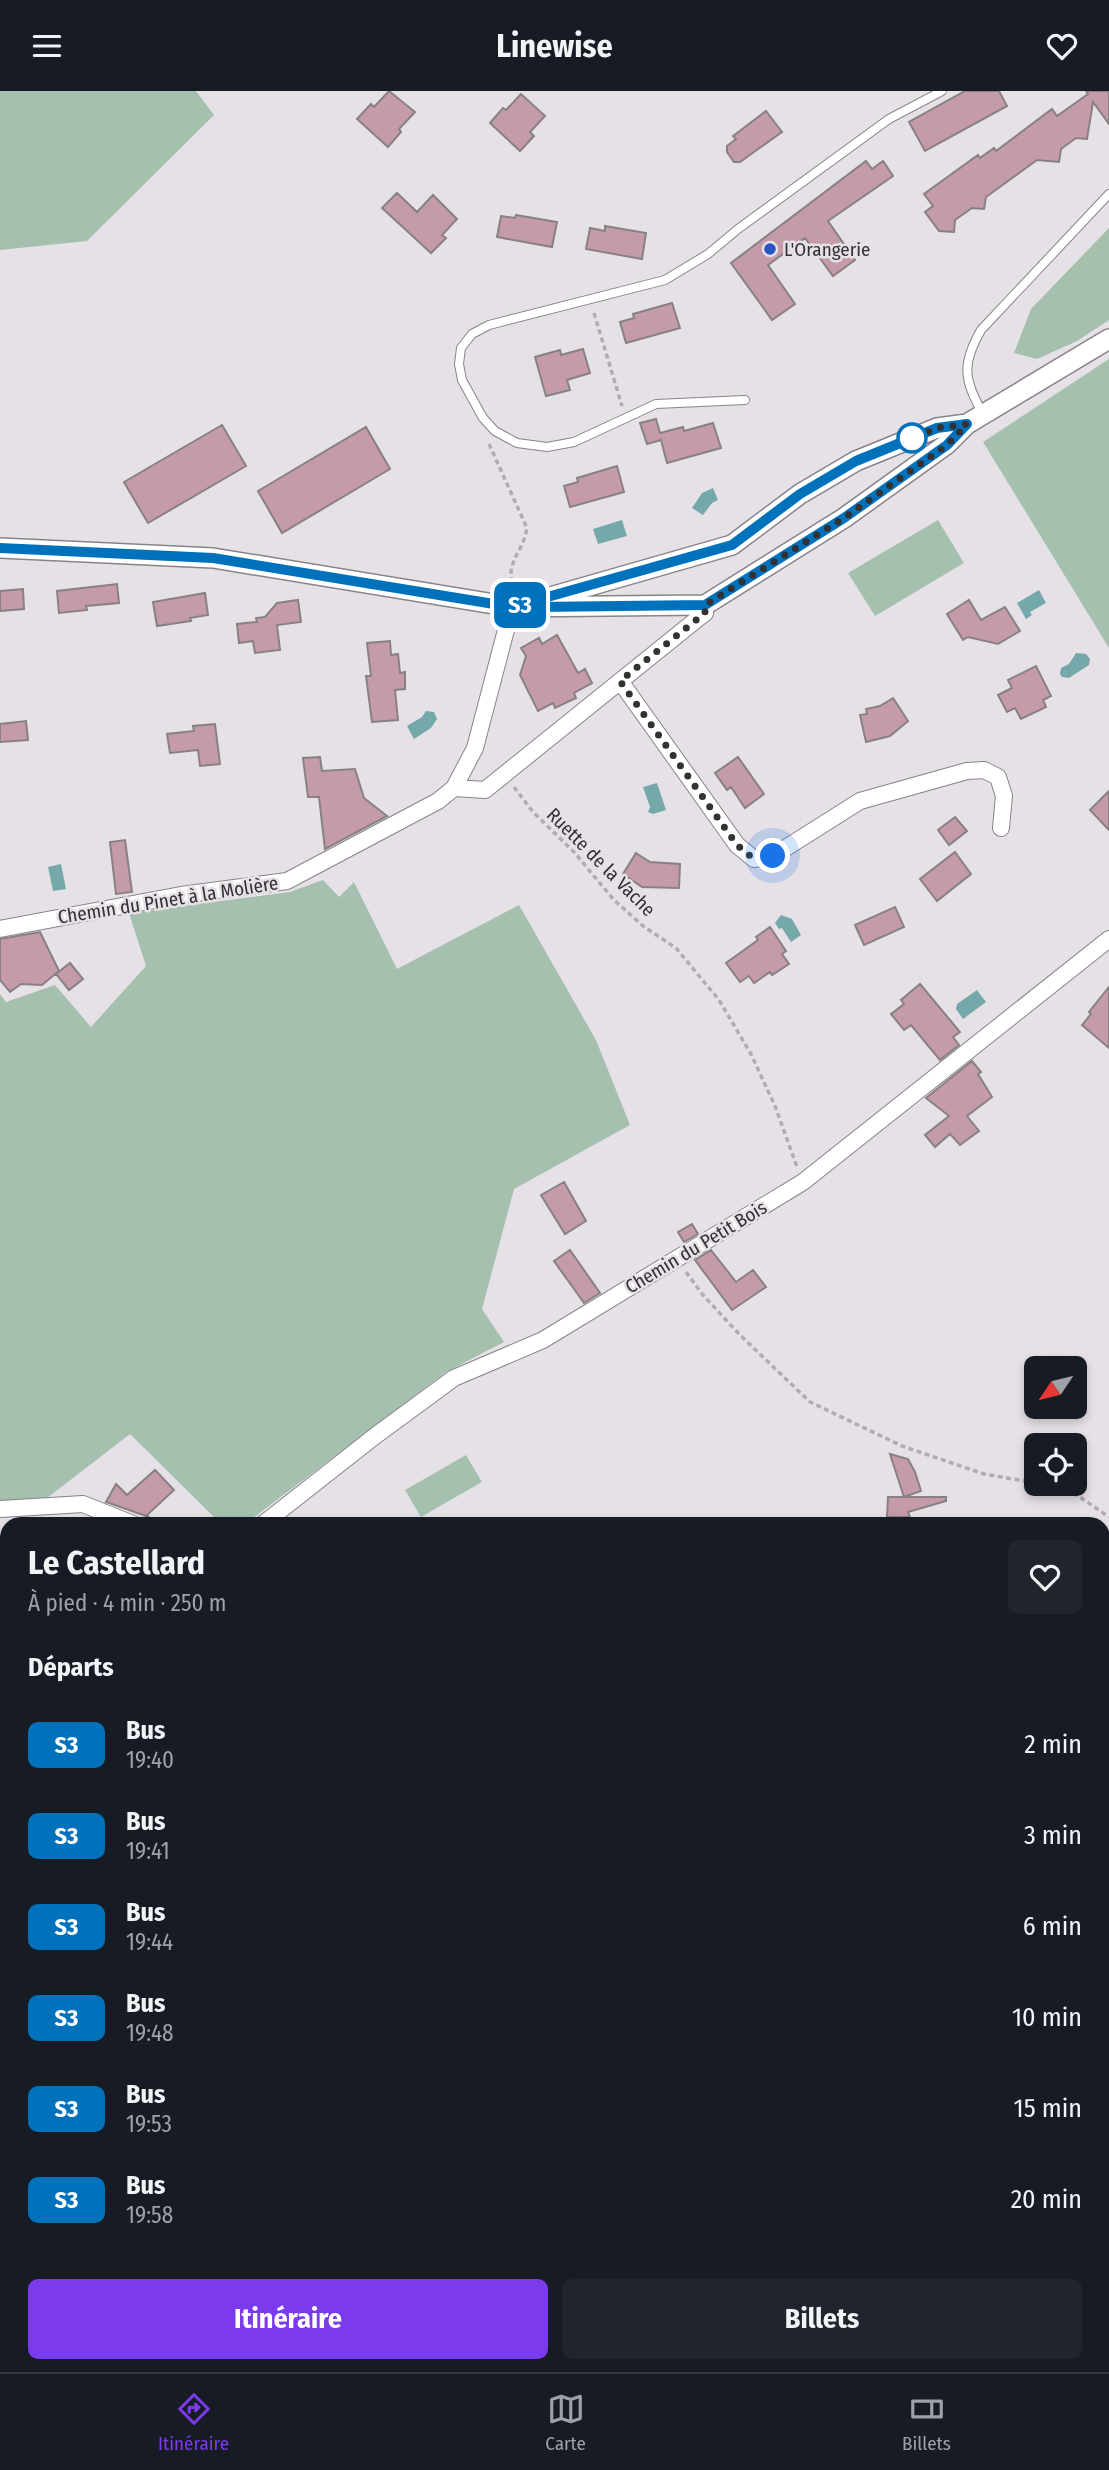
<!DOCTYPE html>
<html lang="fr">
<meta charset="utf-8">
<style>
body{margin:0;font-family:"Fira Sans Condensed",sans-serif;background:#20242c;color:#f1f3f6;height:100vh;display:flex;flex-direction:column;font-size:26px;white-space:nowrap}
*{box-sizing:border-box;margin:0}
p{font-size:23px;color:#9ea1a6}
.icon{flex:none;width:38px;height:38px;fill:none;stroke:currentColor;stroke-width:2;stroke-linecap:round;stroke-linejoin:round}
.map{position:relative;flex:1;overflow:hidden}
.sheet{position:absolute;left:0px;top:1426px;width:1110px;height:856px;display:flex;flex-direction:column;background:#171b24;border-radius:21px 21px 0 0;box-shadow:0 4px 10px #0003}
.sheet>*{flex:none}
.badge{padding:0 14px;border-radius:10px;font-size:24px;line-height:46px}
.needle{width:46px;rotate:235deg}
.tools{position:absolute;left:1024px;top:1265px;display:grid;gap:14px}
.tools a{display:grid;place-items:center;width:63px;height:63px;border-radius:10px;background:#171b24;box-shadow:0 4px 10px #0003;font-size:35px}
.you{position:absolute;width:35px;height:35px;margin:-18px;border:5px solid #fff;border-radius:50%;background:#1a73e8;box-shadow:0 0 0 10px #1a73e833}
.map>.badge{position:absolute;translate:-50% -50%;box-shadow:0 0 0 4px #fff}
h2{padding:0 28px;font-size:26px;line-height:63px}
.round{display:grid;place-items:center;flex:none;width:74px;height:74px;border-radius:10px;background:#20242c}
.overview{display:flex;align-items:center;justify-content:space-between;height:119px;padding:0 28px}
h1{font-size:33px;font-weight:700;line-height:52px}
.action{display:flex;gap:14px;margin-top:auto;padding:14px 28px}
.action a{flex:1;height:80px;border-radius:10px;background:#7c3aed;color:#fff;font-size:28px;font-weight:700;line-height:80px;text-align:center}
.action a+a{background:#20242c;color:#f1f3f6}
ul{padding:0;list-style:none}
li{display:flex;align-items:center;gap:21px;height:91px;padding:0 28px}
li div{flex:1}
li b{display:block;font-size:26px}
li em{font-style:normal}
li .badge{min-width:77px;font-weight:700;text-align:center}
header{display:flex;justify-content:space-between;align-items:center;height:91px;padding:0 28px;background:#171b24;font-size:32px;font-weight:700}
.tab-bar{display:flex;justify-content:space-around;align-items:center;height:98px;border-top:2px solid #363941;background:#171b24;font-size:19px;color:#9ea1a6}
.tab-bar a{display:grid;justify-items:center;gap:4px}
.tab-bar .selected{color:#7c3aed}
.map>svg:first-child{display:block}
</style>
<header><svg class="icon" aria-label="menu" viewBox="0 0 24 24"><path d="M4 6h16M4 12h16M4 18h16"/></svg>Linewise<svg class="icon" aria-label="heart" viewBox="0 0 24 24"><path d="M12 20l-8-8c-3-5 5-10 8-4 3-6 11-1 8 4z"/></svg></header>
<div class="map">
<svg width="1109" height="2281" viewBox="0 0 1109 2281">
<rect width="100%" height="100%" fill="#e6e1e6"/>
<path fill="#a5c0ae" d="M 0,0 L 196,0 L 214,24 L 87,150 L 0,159 Z
M 1109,137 L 1109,229 L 1077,250 L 1037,268 L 1014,262 L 1031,218 Z
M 1109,268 L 1109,557 L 983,351 Z
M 938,429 L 964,472 L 875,525 L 848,482 Z
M 323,789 L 339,806 L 354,791 L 397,878 L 519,814 L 596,949 L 630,1034 L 514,1098 L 482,1218 L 504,1251 L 446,1281 L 245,1433 L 221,1433 L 130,1343 L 47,1407 L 0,1411 L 0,903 L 6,911 L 55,894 L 91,936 L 146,875 L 129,822 L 290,801 Z
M 466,1364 L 482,1391 L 421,1426 L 405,1399 Z
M 0,1543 L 7,1552 L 7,2275 L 342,2275 L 341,2281 L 0,2281 Z
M 1109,2041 L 1109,2281 L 631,2281 L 627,2275 L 1102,2275 L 1102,2049 Z"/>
<path fill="#75a9a9" d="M 713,397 L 718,409 L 712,412 L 703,424 L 692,417 L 702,402 Z
M 622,429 L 627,445 L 598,453 L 593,438 Z
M 1039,499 L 1046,512 L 1030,521 L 1032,524 L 1026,528 L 1017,512 Z
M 1076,562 L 1086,563 L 1090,568 L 1089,574 L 1069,587 L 1062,586 L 1060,583 L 1061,577 L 1069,573 Z
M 426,620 L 434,621 L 437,628 L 431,637 L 414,648 L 407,635 L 422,626 Z
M 657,692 L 666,719 L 653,723 L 648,721 L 650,716 L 643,696 Z
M 61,773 L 66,798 L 53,800 L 48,776 Z
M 781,824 L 792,828 L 801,844 L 791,851 L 782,837 L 779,838 L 775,832 Z
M 977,899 L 986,911 L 963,928 L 956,918 L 957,913 Z"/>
<path fill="#c69ba9" stroke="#888183" stroke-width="2" d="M 389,0 L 415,21 L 399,38 L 401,41 L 388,56 L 357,28 L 371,13 L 374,16 Z
M 965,0 L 999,0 L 1007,15 L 925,60 L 909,31 Z
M 1086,0 L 1109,0 L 1109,33 L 1093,11 L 1087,48 L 1076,47 L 1061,58 L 1059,71 L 1037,69 L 986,106 L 984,118 L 972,117 L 955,129 L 954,141 L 939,140 L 925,121 L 933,115 L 924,103 L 978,64 L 980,67 L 994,57 L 996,60 L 1052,18 L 1057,25 L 1088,3 Z
M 521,3 L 545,25 L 530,41 L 534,45 L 520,60 L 490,32 L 503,17 L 506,19 Z
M 766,20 L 782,41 L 740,71 L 734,71 L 727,61 L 727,55 L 736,48 L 733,45 Z
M 866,70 L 872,78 L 883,70 L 893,85 L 828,130 L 855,169 L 833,185 L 805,147 L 768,174 L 795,213 L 772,229 L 731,172 Z
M 397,102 L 417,121 L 433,104 L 457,128 L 442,144 L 446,147 L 431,162 L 382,117 Z
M 516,124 L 557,131 L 552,156 L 497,146 L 501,125 L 515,127 Z
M 605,135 L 646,142 L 642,168 L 586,158 L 590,137 L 605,140 Z
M 672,212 L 680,237 L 626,252 L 620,231 L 634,227 L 633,223 Z
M 583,258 L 590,282 L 567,289 L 570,299 L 546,305 L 535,266 L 560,259 L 561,264 Z
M 656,328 L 660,342 L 683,336 L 684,340 L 713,332 L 721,357 L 667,372 L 661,349 L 647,353 L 640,332 Z
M 222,334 L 246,375 L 148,432 L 124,391 Z
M 366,336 L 390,378 L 282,442 L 258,400 Z
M 617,375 L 624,401 L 570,416 L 564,395 L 578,391 L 577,387 Z
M 117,493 L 119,512 L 86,515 L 87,519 L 59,522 L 57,500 Z
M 23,498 L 24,518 L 0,520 L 0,500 Z
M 205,502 L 208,524 L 190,527 L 191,530 L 157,535 L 153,511 Z
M 298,509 L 301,531 L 277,534 L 280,559 L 255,562 L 253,550 L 239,552 L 237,533 L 257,531 L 256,527 L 265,526 L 277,512 Z
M 969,509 L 981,529 L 1005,516 L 1020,540 L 998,553 L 968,546 L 963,549 L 947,523 Z
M 557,544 L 578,582 L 585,578 L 592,592 L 574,602 L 576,607 L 555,617 L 553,612 L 538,620 L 520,584 L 526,565 L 521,557 L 539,547 L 542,553 Z
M 390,550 L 391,564 L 398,563 L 400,582 L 405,581 L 405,598 L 395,599 L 398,629 L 372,631 L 366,585 L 371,585 L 367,552 Z
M 1036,575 L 1051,605 L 1043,609 L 1046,616 L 1021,628 L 1015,617 L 1007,621 L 998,604 L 1012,597 L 1008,589 Z
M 893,607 L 908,630 L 890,645 L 866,651 L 860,624 L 867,623 L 866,618 L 880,615 Z
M 26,630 L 28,649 L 0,651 L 0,633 Z
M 215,633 L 220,673 L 200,675 L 198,659 L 170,662 L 167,643 L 194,640 L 193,635 Z
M 320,666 L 322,680 L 355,678 L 364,707 L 387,725 L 325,758 L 319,706 L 308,706 L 303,667 Z
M 738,666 L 764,703 L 745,717 L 731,696 L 727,699 L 715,682 Z
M 1109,700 L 1109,739 L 1090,719 Z
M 955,726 L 967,740 L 949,754 L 938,739 Z
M 125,749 L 132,801 L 116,803 L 110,751 Z
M 955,761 L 971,783 L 937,810 L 920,788 Z
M 636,762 L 650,771 L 680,773 L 679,797 L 642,796 L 623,783 Z
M 895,816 L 904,836 L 864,854 L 855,834 Z
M 770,836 L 786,860 L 782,863 L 789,873 L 772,884 L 770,881 L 754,892 L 749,885 L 740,891 L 726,872 L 758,849 L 756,846 Z
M 40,841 L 59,880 L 42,894 L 21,893 L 10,901 L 0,889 L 0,848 Z
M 70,872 L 83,888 L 69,899 L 56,883 Z
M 920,893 L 960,941 L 953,946 L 959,954 L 940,969 L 911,934 L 904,939 L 891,923 L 904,913 L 901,909 Z
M 1109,896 L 1109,957 L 1082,934 L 1091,923 L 1089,921 Z
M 972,970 L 981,981 L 978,983 L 992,1006 L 967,1025 L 979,1040 L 960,1054 L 950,1043 L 935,1056 L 925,1044 L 949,1025 L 926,1007 Z
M 564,1091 L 586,1130 L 565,1143 L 541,1104 Z
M 692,1133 L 698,1143 L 684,1151 L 678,1141 Z
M 570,1159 L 600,1202 L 584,1212 L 554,1170 Z
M 711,1159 L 736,1191 L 753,1179 L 766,1196 L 732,1219 L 695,1169 Z
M 890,1363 L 908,1368 L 915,1381 L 921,1400 L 904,1406 L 946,1406 L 946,1410 L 908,1421 L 910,1426 L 887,1426 L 888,1406 L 904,1406 Z
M 155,1379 L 174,1399 L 147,1424 L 149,1426 L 106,1411 L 116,1393 L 127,1404 Z"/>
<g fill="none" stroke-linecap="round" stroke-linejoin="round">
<g stroke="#888388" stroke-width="10">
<path id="service" d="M 745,309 L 656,313 L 574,351 L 547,356 L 517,352 L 495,340 L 483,327 L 462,289 L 459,273 L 461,257 L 472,243 L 489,234 L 665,189 L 708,163 L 738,138 L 889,28 L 942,0
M 983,323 C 964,289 961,274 981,239 L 1109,103"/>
</g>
<g stroke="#888388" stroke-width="18">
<path id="minor" d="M 620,590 L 737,754 L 754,768 L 773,765 L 860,710 L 967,680 L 984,679 L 998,686 L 1004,705 L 1001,737
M 454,697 L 485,699 L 701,525 L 705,522 L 705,514
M 0,838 L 181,804 L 287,790 L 438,710 L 454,697 L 475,657 L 512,516
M 0,1418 L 83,1413 L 133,1433
M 263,1433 L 375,1345 L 454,1287 L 543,1249 L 803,1091 L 1109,848
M 1102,1589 L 1109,1584
M 0,2206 L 7,2201"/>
</g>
<g stroke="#888388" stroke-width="22">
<path id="tertiary" d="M 0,457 L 213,467 L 512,516 L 705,514 L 844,427 L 947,353 L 967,333 L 1109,248
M 540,509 L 732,454 L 800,403 L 856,370 L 937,337 L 967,333"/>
</g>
<path stroke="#b0acb0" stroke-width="3.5" stroke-dasharray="5 3.5" stroke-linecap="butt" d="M 594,222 L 622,315
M 489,353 L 527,437 C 523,462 505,470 513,496
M 514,696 L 533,721 L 574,761 L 614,809 L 643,835 L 676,857 L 719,909 L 751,963 L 775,1015 L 797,1076
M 686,1181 L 703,1204 L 739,1243 L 810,1311 L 902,1355 L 984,1383 L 1036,1392
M 1041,1393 L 1068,1398 L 1109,1426
M 353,2281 L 353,2275"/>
<use href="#service" stroke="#fff" stroke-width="8"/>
<use href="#minor" stroke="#fff" stroke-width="16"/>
<use href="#tertiary" stroke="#fff" stroke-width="19"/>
</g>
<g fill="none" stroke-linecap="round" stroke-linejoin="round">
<g stroke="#fff" stroke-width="16">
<path id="line" d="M 0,457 L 213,467 L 512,516 L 732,454 L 800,403 L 856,370 L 937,337 L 967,333 L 947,354 L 844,427 L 705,514 L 536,516"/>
</g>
<use href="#line" stroke="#0072bc" stroke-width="10"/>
<path stroke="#333133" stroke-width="7" stroke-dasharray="0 12.6" d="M 773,765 L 754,768 L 737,754 L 620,590 L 705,522 L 705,514 L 844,427 L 947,354 L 967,333 L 937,337 L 912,347"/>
</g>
<circle fill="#2754c2" stroke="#e6e1e6" stroke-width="2.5" cx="770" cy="158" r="7"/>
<circle fill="#fff" stroke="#0072bc" stroke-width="3.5" cx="912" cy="347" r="14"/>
<g text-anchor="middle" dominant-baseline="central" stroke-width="5" stroke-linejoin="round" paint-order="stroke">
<g font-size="19" fill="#333133" stroke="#e6e1e6" text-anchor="start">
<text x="784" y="158">L'Orangerie</text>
</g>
<g font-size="19" fill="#333133" stroke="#e6e1e6">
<text transform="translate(601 771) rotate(45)">Ruette de la Vache</text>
<text transform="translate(168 809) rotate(-9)">Chemin du Pinet à la Molière</text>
<text transform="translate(696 1156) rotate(-31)">Chemin du Petit Bois</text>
</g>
</g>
</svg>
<div class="tools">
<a><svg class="needle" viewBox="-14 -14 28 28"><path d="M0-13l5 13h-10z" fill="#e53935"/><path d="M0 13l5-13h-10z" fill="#9ea1a6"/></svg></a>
<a><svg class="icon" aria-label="locate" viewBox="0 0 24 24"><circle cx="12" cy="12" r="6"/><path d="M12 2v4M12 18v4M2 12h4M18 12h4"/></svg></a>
</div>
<div class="you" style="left:773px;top:765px"></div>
<b class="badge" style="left:520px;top:514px;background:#0072bc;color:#fff">S3</b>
<section class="sheet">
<div class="overview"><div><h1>Le Castellard</h1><p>À pied · 4 min · 250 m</p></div><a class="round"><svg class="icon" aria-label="heart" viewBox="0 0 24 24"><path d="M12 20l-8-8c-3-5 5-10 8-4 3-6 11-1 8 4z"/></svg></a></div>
<h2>Départs</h2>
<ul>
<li><span class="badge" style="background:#0072bc;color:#fff">S3</span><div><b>Bus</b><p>19:40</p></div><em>2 min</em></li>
<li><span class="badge" style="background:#0072bc;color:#fff">S3</span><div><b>Bus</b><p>19:41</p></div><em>3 min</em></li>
<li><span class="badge" style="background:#0072bc;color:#fff">S3</span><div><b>Bus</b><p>19:44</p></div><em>6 min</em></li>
<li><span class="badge" style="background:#0072bc;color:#fff">S3</span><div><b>Bus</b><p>19:48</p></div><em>10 min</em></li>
<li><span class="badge" style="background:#0072bc;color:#fff">S3</span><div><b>Bus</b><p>19:53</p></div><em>15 min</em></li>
<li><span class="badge" style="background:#0072bc;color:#fff">S3</span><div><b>Bus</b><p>19:58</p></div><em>20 min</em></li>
</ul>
<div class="action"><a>Itinéraire</a><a>Billets</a></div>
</section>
</div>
<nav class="tab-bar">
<a class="selected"><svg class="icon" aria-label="directions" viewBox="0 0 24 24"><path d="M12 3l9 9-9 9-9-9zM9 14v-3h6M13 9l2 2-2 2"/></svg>Itinéraire</a>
<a><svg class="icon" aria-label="map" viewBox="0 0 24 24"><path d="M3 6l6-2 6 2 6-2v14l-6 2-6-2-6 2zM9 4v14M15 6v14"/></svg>Carte</a>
<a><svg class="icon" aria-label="tickets" viewBox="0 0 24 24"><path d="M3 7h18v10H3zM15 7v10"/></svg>Billets</a>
</nav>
